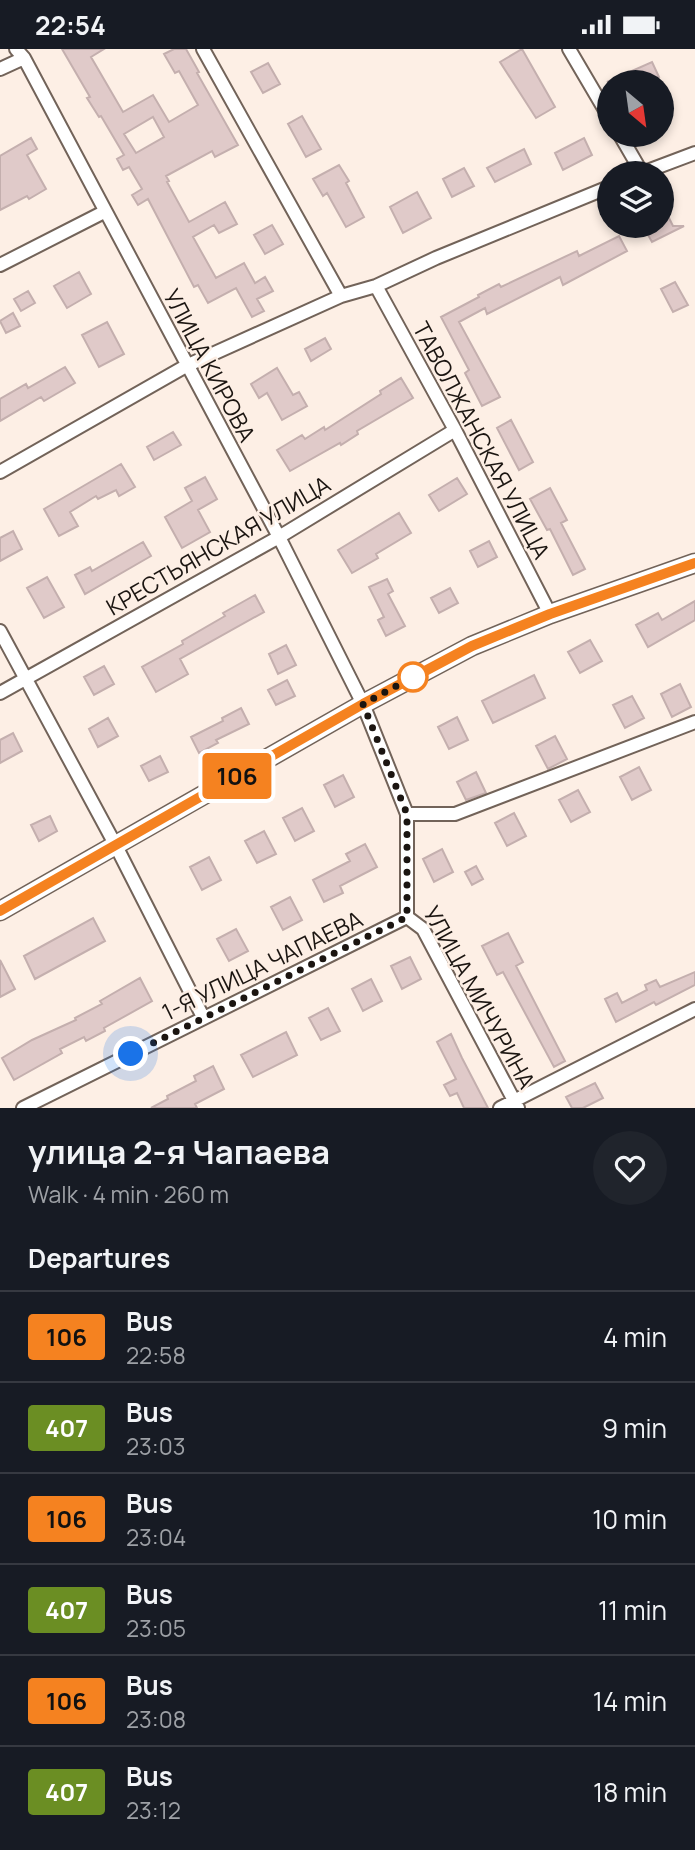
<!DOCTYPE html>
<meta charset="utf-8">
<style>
body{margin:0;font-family:Manrope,sans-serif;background:#20242c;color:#f1f3f6;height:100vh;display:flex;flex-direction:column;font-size:26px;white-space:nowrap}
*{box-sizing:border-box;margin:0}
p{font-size:23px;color:#9ea1a6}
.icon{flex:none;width:38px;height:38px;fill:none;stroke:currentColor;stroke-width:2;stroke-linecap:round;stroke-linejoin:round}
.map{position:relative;height:1059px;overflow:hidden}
.side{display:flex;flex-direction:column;background:#171b24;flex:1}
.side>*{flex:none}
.badge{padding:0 14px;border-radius:5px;font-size:24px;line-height:46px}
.needle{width:46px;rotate:151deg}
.controls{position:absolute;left:597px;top:21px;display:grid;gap:14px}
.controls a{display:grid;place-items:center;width:77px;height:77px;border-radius:50%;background:#171b24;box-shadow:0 4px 10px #0003;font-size:35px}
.you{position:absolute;width:35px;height:35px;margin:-18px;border:5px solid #fff;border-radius:50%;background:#1a73e8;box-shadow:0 0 0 10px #1a73e833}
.map>.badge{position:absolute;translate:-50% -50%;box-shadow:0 0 0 4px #fff}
h2{padding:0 28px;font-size:26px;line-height:63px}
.round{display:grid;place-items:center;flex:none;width:74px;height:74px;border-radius:37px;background:#20242c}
.summary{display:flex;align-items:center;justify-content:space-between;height:119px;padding:0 28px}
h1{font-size:33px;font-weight:700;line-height:52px}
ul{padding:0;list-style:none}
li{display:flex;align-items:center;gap:21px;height:91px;padding:0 28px;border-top:2px solid #363941}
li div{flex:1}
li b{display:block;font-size:26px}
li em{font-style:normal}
li .badge{min-width:77px;font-weight:700;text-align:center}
.status{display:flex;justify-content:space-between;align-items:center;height:49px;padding:0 35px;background:#171b24;direction:ltr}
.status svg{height:19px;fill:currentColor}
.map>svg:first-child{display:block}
</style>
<div class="status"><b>22:54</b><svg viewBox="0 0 49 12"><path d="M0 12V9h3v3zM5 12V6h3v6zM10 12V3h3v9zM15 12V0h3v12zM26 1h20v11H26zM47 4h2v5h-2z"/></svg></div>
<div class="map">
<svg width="695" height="1059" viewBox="0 0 695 1059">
<rect width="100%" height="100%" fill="#fdefe5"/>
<path fill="#e0cac9" stroke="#c4afae" stroke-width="2" fill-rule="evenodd" d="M 62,0 L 104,0 L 91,8 L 123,63 L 153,46 L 169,73 L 198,56 L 179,22 L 175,24 L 164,5 L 174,0 L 186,0 L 199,23 L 197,24 L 238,96 L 215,108 L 212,102 L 166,127 L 169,132 L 167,133 L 189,173 L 225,153 L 237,175 L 219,184 L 214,176 L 193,188 L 216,229 L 244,214 L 255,234 L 265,228 L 273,242 L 257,250 L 264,262 L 252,268 L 236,239 L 208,254 L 198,236 L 194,238 L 148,150 L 138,156 L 132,146 L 142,140 L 129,118 L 123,121 L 117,110 L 124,106 L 101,67 L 99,68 L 87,49 L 90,48 ZM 153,68 L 164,88 L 136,104 L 124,85 Z
M 522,0 L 555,58 L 536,69 L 500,13 Z
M 652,13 L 659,28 L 647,33 L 607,33 Z
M 268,14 L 280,35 L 263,44 L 251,23 Z
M 302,67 L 321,100 L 306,108 L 288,75 Z
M 31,89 L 37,100 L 27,106 L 46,140 L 29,150 L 27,147 L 0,161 L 0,107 Z
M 584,89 L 592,106 L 563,121 L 555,104 Z
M 524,100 L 531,115 L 495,133 L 487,119 Z
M 339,116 L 349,132 L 346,134 L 364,168 L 346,178 L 327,144 L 323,147 L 313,130 Z
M 464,119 L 474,137 L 452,148 L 443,130 Z
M 417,143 L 431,169 L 403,184 L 390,158 Z
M 662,155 L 673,177 L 684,177 L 652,193 L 643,177 L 662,177 Z
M 272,176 L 283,195 L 265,205 L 254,186 Z
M 619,187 L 627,202 L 563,236 L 560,228 L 487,265 L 485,259 L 459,273 L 500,348 L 482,357 L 465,324 L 469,321 L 441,268 L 479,248 L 478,246 L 499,235 L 501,238 L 577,202 L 579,207 Z
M 79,223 L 91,245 L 67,259 L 54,237 Z
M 675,233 L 688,256 L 673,263 L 661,240 Z
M 28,242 L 35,254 L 21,262 L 14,250 Z
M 13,264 L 20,277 L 6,284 L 0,272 Z
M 107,273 L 124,305 L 99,318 L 82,286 Z
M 325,289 L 331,300 L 311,312 L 305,300 Z
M 65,318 L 75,334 L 44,352 L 41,348 L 0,372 L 0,350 L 26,335 L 28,339 Z
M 277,319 L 293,346 L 299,343 L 307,357 L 282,371 L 267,344 L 259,349 L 251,335 Z
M 401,329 L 413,349 L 357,382 L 358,385 L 341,396 L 340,394 L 290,422 L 277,401 L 302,386 L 305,390 L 324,378 L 325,381 L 381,345 L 380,342 Z
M 511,371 L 533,413 L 519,421 L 497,379 Z
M 173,383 L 181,396 L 154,411 L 147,398 Z
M 121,415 L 135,438 L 119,447 L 116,441 L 98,450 L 96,447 L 70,463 L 78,477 L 59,487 L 44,460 Z
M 205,428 L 217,450 L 198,461 L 210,483 L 182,499 L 165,468 L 192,452 L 185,439 Z
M 457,429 L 467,445 L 439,462 L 429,446 Z
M 550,439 L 567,471 L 561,474 L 585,520 L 573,526 L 550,480 L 547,481 L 530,450 Z
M 399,464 L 411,484 L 376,505 L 378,509 L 352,524 L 338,501 Z
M 13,482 L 22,500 L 0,512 L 0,489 Z
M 489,492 L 497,508 L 478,518 L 470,502 Z
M 143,493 L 151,507 L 85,545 L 75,526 L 90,518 L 92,522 Z
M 47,528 L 64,558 L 44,569 L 27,539 Z
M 387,530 L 393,542 L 388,545 L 405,577 L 386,587 L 378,571 L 384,568 L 369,538 Z
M 450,539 L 458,554 L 439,564 L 431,549 Z
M 255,546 L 264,563 L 180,610 L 188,625 L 156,643 L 142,618 L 183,595 L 182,592 L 225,567 L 223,564 Z
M 695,552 L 695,571 L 648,598 L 636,576 L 658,564 L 662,571 Z
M 590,591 L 602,612 L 580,624 L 568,603 Z
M 286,596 L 296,616 L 278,625 L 269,605 Z
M 104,617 L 114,635 L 94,646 L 84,628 Z
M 534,626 L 545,649 L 493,674 L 482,652 Z
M 287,631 L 295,647 L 276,656 L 268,641 Z
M 680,635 L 691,658 L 672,668 L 661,645 Z
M 632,647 L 644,669 L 625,679 L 613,656 Z
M 241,659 L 249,675 L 216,691 L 218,694 L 199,704 L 191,688 L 223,672 L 222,669 Z
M 457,668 L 468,691 L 449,700 L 438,678 Z
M 108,669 L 118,687 L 98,698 L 89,680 Z
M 13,684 L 22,702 L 0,714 L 0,691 Z
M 555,687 L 567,710 L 548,720 L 536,697 Z
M 160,707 L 168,723 L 149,732 L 141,717 Z
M 639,718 L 651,741 L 632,751 L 620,728 Z
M 476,723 L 486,744 L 466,751 L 457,733 Z
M 343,726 L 354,748 L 335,758 L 324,736 Z
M 578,741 L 590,763 L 571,773 L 559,751 Z
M 302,759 L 314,782 L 295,792 L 283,769 Z
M 514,764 L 526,787 L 507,797 L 495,774 Z
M 50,767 L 57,782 L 39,792 L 31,776 Z
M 264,782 L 276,805 L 257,814 L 245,792 Z
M 365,795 L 377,818 L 340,837 L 343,844 L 324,853 L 313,831 L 350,812 L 346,805 Z
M 442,800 L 453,823 L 434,833 L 423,810 Z
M 209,808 L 221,831 L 202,841 L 190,818 Z
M 476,817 L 483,830 L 472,836 L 465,823 Z
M 290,848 L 302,871 L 283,881 L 271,858 Z
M 93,869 L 105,892 L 35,930 L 24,907 Z
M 236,880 L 248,902 L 229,912 L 217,890 Z
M 508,884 L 523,913 L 516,917 L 565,1012 L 554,1018 L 503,923 L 497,926 L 482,897 Z
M 410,908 L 421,930 L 402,940 L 391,917 Z
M 0,911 L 15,940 L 0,948 Z
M 695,923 L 695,936 L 656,956 L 654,953 L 616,973 L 605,950 L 617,944 L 622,954 L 647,941 L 645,936 L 656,931 L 660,938 Z
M 140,929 L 152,952 L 104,979 L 105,982 L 86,992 L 84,988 L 60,1000 L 62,1004 L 14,1031 L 2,1009 L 32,991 L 76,971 L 75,969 L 102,955 L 100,952 Z
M 371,930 L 382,952 L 363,962 L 352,940 Z
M 328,959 L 340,982 L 321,991 L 309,969 Z
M 286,983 L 297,1006 L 253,1028 L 241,1006 Z
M 451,985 L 462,1009 L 488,1059 L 464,1059 L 457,1044 L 450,1047 L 444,1036 L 456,1030 L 437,993 Z
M 213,1017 L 224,1040 L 195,1055 L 197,1059 L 151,1059 L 168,1050 L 167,1047 L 196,1032 L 194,1027 Z
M 595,1034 L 603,1049 L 583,1059 L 572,1059 L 566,1048 Z"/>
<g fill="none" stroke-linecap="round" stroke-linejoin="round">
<g stroke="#726359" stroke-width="16">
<path id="street" d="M 16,0 L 24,9 L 279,488 L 363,655 L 407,765 L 407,868 L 423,880 L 518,1059
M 203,0 L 341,247
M 569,0 L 609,68
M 0,20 L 24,9
M 620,86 L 642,124
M 642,124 L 695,104
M 0,216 L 104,163
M 376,237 L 455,381 L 550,565
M 0,423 L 186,317 L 341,247 L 376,237 L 436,209 L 609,138
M 0,582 L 116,797 L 203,968
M 0,644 L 279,488 L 455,381
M 407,765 L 455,765 L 695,673
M 23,1059 L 407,868
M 500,1059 L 695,960"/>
</g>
<g stroke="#726359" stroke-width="21">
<path id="secondary" d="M 0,862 L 363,655 L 472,597 L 550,565 L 695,514"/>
</g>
<use href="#street" stroke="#fff" stroke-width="12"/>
<use href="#secondary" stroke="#fff" stroke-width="18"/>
</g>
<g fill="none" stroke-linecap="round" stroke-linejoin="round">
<g stroke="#fff" stroke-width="16">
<path id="line" d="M 0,862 L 363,655 L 472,597 L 550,565 L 695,514"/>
</g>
<use href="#line" stroke="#f58220" stroke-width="10"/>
<path stroke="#1b1511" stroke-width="7" stroke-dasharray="0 12.6" d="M 131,1005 L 407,868 L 407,765 L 363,655 L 413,628"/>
</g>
<circle fill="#fff" stroke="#f58220" stroke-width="3.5" cx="413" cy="628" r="14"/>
<g text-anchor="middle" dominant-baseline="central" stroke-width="5" stroke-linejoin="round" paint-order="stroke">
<g font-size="23" fill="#1b1511" stroke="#fdefe5">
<text transform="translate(210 316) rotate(62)">УЛИЦА КИРОВА</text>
<text transform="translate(482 391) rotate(62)">ТАВОЛЖАНСКАЯ УЛИЦА</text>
<text transform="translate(218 496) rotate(-30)">КРЕСТЬЯНСКАЯ УЛИЦА</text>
<text transform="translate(262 916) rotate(-26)">1-Я УЛИЦА ЧАПАЕВА</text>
<text transform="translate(480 948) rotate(61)">УЛИЦА МИЧУРИНА</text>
</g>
</g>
</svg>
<div class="controls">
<a><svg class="needle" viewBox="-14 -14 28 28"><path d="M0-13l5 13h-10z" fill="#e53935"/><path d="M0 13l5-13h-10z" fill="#9ea1a6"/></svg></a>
<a><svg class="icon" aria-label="layers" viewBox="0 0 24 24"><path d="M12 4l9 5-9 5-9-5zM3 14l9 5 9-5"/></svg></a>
</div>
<div class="you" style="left:131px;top:1005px"></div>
<b class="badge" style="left:237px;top:727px;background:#f58220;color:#111">106</b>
</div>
<section class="side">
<div class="summary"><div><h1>улица 2-я Чапаева</h1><p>Walk · 4 min · 260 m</p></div><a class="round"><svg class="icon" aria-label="heart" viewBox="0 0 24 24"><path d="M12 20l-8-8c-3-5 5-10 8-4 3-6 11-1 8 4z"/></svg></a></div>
<h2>Departures</h2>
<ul>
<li><span class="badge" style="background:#f58220;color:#111">106</span><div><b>Bus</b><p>22:58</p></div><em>4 min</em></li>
<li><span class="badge" style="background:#6b8e23;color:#fff">407</span><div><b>Bus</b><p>23:03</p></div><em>9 min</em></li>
<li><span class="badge" style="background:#f58220;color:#111">106</span><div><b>Bus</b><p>23:04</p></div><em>10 min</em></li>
<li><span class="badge" style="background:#6b8e23;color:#fff">407</span><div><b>Bus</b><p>23:05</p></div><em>11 min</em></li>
<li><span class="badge" style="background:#f58220;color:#111">106</span><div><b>Bus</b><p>23:08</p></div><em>14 min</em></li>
<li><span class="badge" style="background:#6b8e23;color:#fff">407</span><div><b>Bus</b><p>23:12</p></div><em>18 min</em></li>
</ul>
</section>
